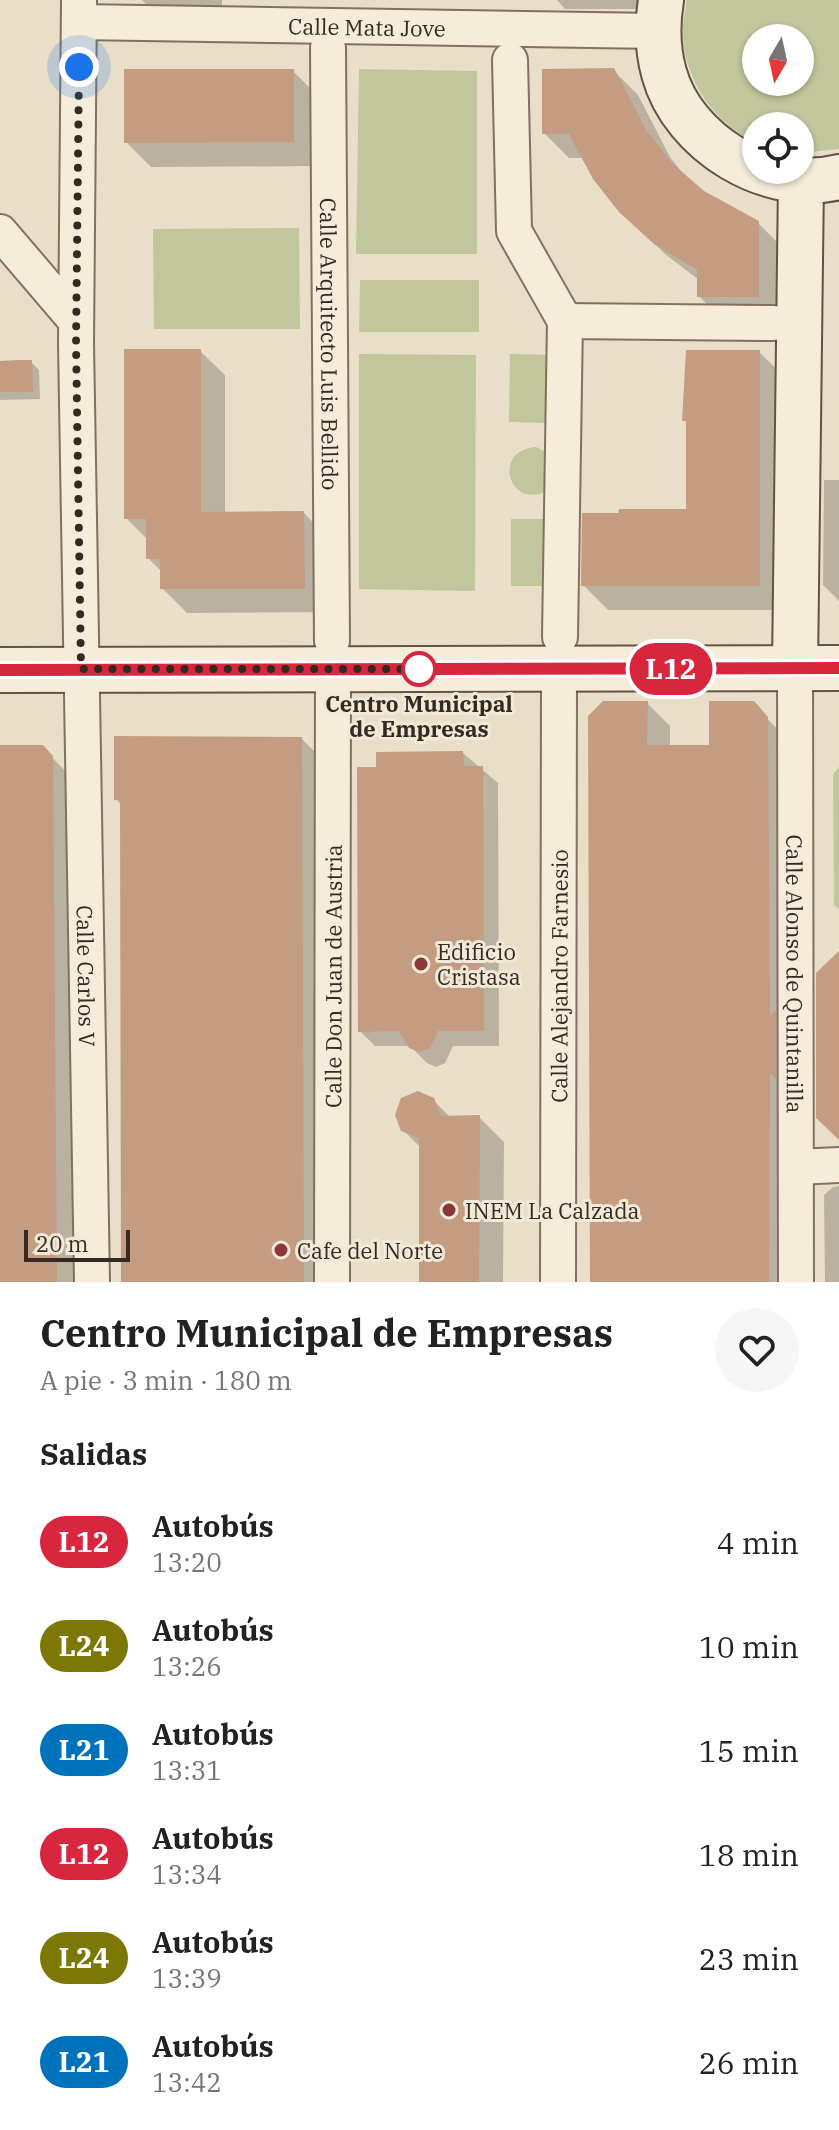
<!DOCTYPE html>
<html lang="es">
<meta charset="utf-8">
<style>
body{margin:0;font-family:"IBM Plex Serif",serif;background:#f6f6f6;color:#222;height:100vh;display:flex;flex-direction:column;font-size:30px;white-space:nowrap}
*{box-sizing:border-box;margin:0}
p{font-size:26px;color:#767676}
.icon{flex:none;width:44px;height:44px;fill:none;stroke:currentColor;stroke-width:2;stroke-linecap:round;stroke-linejoin:round}
.map{position:relative;height:1282px;overflow:hidden}
.sheet{display:flex;flex-direction:column;background:#fff;flex:1}
.sheet>*{flex:none}
.badge{padding:0 16px;border-radius:26px;font-size:28px;line-height:52px}
.needle{width:52px;rotate:189deg}
.buttons{position:absolute;left:742px;top:24px;display:grid;gap:16px}
.buttons a{display:grid;place-items:center;width:72px;height:72px;border-radius:50%;background:#fff;box-shadow:0 2px 6px #0004;font-size:40px}
.scale{position:absolute;left:24px;bottom:20px;width:106px;box-sizing:border-box;padding-left:8px;border:4px solid #352a21;border-top:0;font-size:22px;line-height:28px;white-space:nowrap;color:#352a21;-webkit-text-stroke:6px #f2e9d7;paint-order:stroke}
.you{position:absolute;width:40px;height:40px;margin:-20px;border:6px solid #fff;border-radius:50%;background:#1a73e8;box-shadow:0 0 0 12px #1a73e833}
.map>.badge{position:absolute;translate:-50% -50%;box-shadow:0 0 0 4px #fff}
h2{padding:0 40px;font-size:30px;line-height:72px}
.round{display:grid;place-items:center;flex:none;width:84px;height:84px;border-radius:42px;background:#f6f6f6}
.summary{display:flex;align-items:center;justify-content:space-between;height:136px;padding:0 40px}
h1{font-size:38px;font-weight:800;line-height:60px}
ul{padding:0;list-style:none}
li{display:flex;align-items:center;gap:24px;height:104px;padding:0 40px}
li div{flex:1}
li b{display:block;font-size:30px}
li em{font-style:normal}
li .badge{min-width:88px;font-weight:700;text-align:center}
.map>svg:first-child{display:block}
</style>
<div class="map">
<svg width="839" height="1282" viewBox="0 0 839 1282">
<rect width="100%" height="100%" fill="#e9dec8"/>
<path fill="#c2c69d" fill-rule="evenodd" d="M 687,0 L 839,0 L 839,149 L 800,153 L 800,126 L 756,126 L 756,142 C 717,127 685,80 683,38 C 682,26 685,12 687,0 ZM 756,38 L 800,38 L 800,82 L 756,82 Z
M 359,69 L 477,71 L 477,254 L 356,254 Z
M 299,228 L 300,329 L 154,329 L 153,229 Z
M 360,280 L 479,280 L 479,332 L 359,332 Z
M 359,354 L 476,355 L 475,591 L 359,589 Z
M 510,354 L 553,355 L 552,423 L 509,422 Z
M 536,447 L 550,454 L 550,489 C 510,514 490,450 536,447 Z
M 511,519 L 553,519 L 553,586 L 511,586 Z
M 839,767 L 839,910 L 834,905 L 833,774 Z"/>
<path fill="#0003" d="M 142,0 L 222,0 L 222,9 L 151,9 Z
M 557,0 L 644,0 L 641,9 L 565,9 Z
M 613,70 L 638,95 L 670,157 L 688,180 L 703,192 L 758,223 L 783,248 L 783,321 L 723,321 L 699,296 L 699,280 L 665,254 L 639,228 L 585,158 L 569,158 L 544,133 Z
M 293,71 L 318,96 L 318,166 L 151,167 L 126,142 Z
M 200,351 L 225,375 L 225,514 L 304,513 L 328,538 L 328,612 L 187,613 L 162,588 L 162,572 L 148,558 L 148,540 L 126,518 Z
M 759,352 L 784,376 L 784,610 L 608,610 L 583,585 L 688,511 L 688,425 L 684,420 Z
M 31,362 L 39,370 L 40,399 L 0,400 L 0,363 Z
M 824,480 L 839,480 L 839,601 L 823,585 Z
M 647,703 L 670,726 L 670,747 L 711,747 L 753,703 L 790,743 L 792,1282 L 592,1282 Z
M 302,739 L 326,763 L 327,1282 L 123,1282 L 122,806 L 116,799 Z
M 42,747 L 75,781 L 79,1282 L 0,1282 L 0,748 Z
M 463,753 L 498,783 L 499,1046 L 453,1046 L 445,1063 L 436,1067 L 427,1063 L 410,1046 L 375,1046 L 360,1031 L 378,769 Z
M 433,1100 L 451,1118 L 479,1117 L 504,1142 L 503,1282 L 421,1282 L 421,1148 L 403,1130 Z
M 839,1186 L 839,1282 L 825,1282 L 824,1195 L 833,1187 Z"/>
<path fill="#c39c82" d="M 614,68 L 646,130 L 672,163 L 704,191 L 759,221 L 759,297 L 697,297 L 697,270 L 654,244 L 619,212 L 593,179 L 569,134 L 542,134 L 542,69 Z
M 124,69 L 294,69 L 294,142 L 124,143 Z
M 124,349 L 201,349 L 201,512 L 304,511 L 305,589 L 160,589 L 160,559 L 146,559 L 146,519 L 124,519 Z
M 686,350 L 760,350 L 760,586 L 581,586 L 582,513 L 618,513 L 619,509 L 686,509 L 686,421 L 682,421 Z
M 18,360 L 32,360 L 33,392 L 0,392 L 0,361 Z
M 603,701 L 648,701 L 647,745 L 709,745 L 709,701 L 754,701 L 768,717 L 770,1016 L 776,1010 L 776,1079 L 770,1073 L 769,1282 L 590,1282 L 588,716 Z
M 114,736 L 302,737 L 304,1282 L 121,1282 L 120,800 L 114,800 Z
M 0,745 L 43,745 L 53,756 L 57,1282 L 0,1282 Z
M 463,751 L 464,766 L 483,766 L 484,1031 L 438,1031 L 430,1048 L 420,1052 L 409,1048 L 399,1031 L 358,1032 L 357,767 L 376,767 L 376,752 Z
M 839,951 L 839,1140 L 816,1118 L 816,973 Z
M 418,1091 L 434,1098 L 441,1116 L 480,1115 L 479,1282 L 419,1282 L 419,1138 L 401,1131 L 395,1115 L 401,1098 Z"/>
<g fill="none" stroke-linecap="round" stroke-linejoin="round">
<g stroke="#83715f" stroke-width="38">
<g id="street">
<path id="s1" d="M 79,0 L 76,343 L 92,1282"/>
<path id="s2" d="M 79,22 L 657,31"/>
<path id="s3" d="M 328,48 L 332,641"/>
<path d="M 510,60 L 514,231 L 565,321 L 560,637"/>
<path d="M 0,232 L 76,321"/>
<path d="M 565,321 L 773,323"/>
<path id="s4" d="M 795,668 L 796,1282"/>
<path d="M 796,1167 L 839,1165"/>
<path id="s5" d="M 332,1282 L 333,669"/>
<path id="s6" d="M 558,1282 L 559,669"/>
</g>
</g>
<g stroke="#655342" stroke-width="48">
<path id="secondary" d="M 661,0 C 657,25 657,48 664,73 C 683,143 769,195 839,177
M 795,668 L 801,180
M 0,670 L 839,668"/>
</g>
<use href="#street" stroke="#f5ecda" stroke-width="34"/>
<use href="#secondary" stroke="#f5ecda" stroke-width="44"/>
</g>
<g fill="none" stroke-linecap="round" stroke-linejoin="round">
<g stroke="#fff" stroke-width="18">
<path id="line" d="M 0,670 L 839,668"/>
</g>
<use href="#line" stroke="#d7263d" stroke-width="12"/>
<path stroke="#352a21" stroke-width="8" stroke-dasharray="0 14.4" d="M 79,67 L 76,343 L 81,669 L 419,669"/>
</g>
<circle fill="#fff" stroke="#d7263d" stroke-width="4" cx="419" cy="669" r="16"/>
<g fill="#8b3639" stroke="#f2e9d7" stroke-width="3">
<circle cx="421" cy="964" r="8"/>
<circle cx="449" cy="1210" r="8"/>
<circle cx="281" cy="1250" r="8"/>
</g>
<g text-anchor="middle" dominant-baseline="central" stroke-width="6" stroke-linejoin="round" paint-order="stroke">
<g font-size="22" fill="#352a21" stroke="#f2e9d7">
<text stroke="none"><textPath href="#s2" startOffset="288">Calle Mata Jove</textPath></text>
<text stroke="none"><textPath href="#s3" startOffset="296">Calle Arquitecto Luis Bellido</textPath></text>
<text stroke="none"><textPath href="#s5" startOffset="306">Calle Don Juan de Austria</textPath></text>
<text stroke="none"><textPath href="#s6" startOffset="306">Calle Alejandro Farnesio</textPath></text>
<text stroke="none"><textPath href="#s4" startOffset="306">Calle Alonso de Quintanilla</textPath></text>
<text stroke="none"><textPath href="#s1" startOffset="976">Calle Carlos V</textPath></text>
</g>
<g font-size="22" font-weight="bold" fill="#352a21" stroke="#f2e9d7">
<text x="419" y="703">Centro Municipal<tspan x="419" dy="25">de Empresas</tspan></text>
</g>
<g font-size="22" fill="#352a21" stroke="#f2e9d7" text-anchor="start">
<text x="437" y="951">Edificio<tspan x="437" dy="25">Cristasa</tspan></text>
<text x="465" y="1210">INEM La Calzada</text>
<text x="297" y="1250">Cafe del Norte</text>
</g>
</g>
</svg>
<div class="buttons">
<a><svg class="needle" viewBox="-14 -14 28 28"><path d="M0-13l5 13h-10z" fill="#e53935"/><path d="M0 13l5-13h-10z" fill="#767676"/></svg></a>
<a><svg class="icon" aria-label="locate" viewBox="0 0 24 24"><circle cx="12" cy="12" r="6"/><path d="M12 2v4M12 18v4M2 12h4M18 12h4"/></svg></a>
</div>
<div class="scale">20 m</div>
<div class="you" style="left:79px;top:67px"></div>
<b class="badge" style="left:671px;top:669px;background:#d7263d;color:#fff">L12</b>
</div>
<section class="sheet">
<div class="summary"><div><h1>Centro Municipal de Empresas</h1><p>A pie · 3 min · 180 m</p></div><a class="round"><svg class="icon" aria-label="heart" viewBox="0 0 24 24"><path d="M12 20l-8-8c-3-5 5-10 8-4 3-6 11-1 8 4z"/></svg></a></div>
<h2>Salidas</h2>
<ul>
<li><span class="badge" style="background:#d7263d;color:#fff">L12</span><div><b>Autobús</b><p>13:20</p></div><em>4 min</em></li>
<li><span class="badge" style="background:#7d7805;color:#fff">L24</span><div><b>Autobús</b><p>13:26</p></div><em>10 min</em></li>
<li><span class="badge" style="background:#0072bc;color:#fff">L21</span><div><b>Autobús</b><p>13:31</p></div><em>15 min</em></li>
<li><span class="badge" style="background:#d7263d;color:#fff">L12</span><div><b>Autobús</b><p>13:34</p></div><em>18 min</em></li>
<li><span class="badge" style="background:#7d7805;color:#fff">L24</span><div><b>Autobús</b><p>13:39</p></div><em>23 min</em></li>
<li><span class="badge" style="background:#0072bc;color:#fff">L21</span><div><b>Autobús</b><p>13:42</p></div><em>26 min</em></li>
</ul>
</section>
